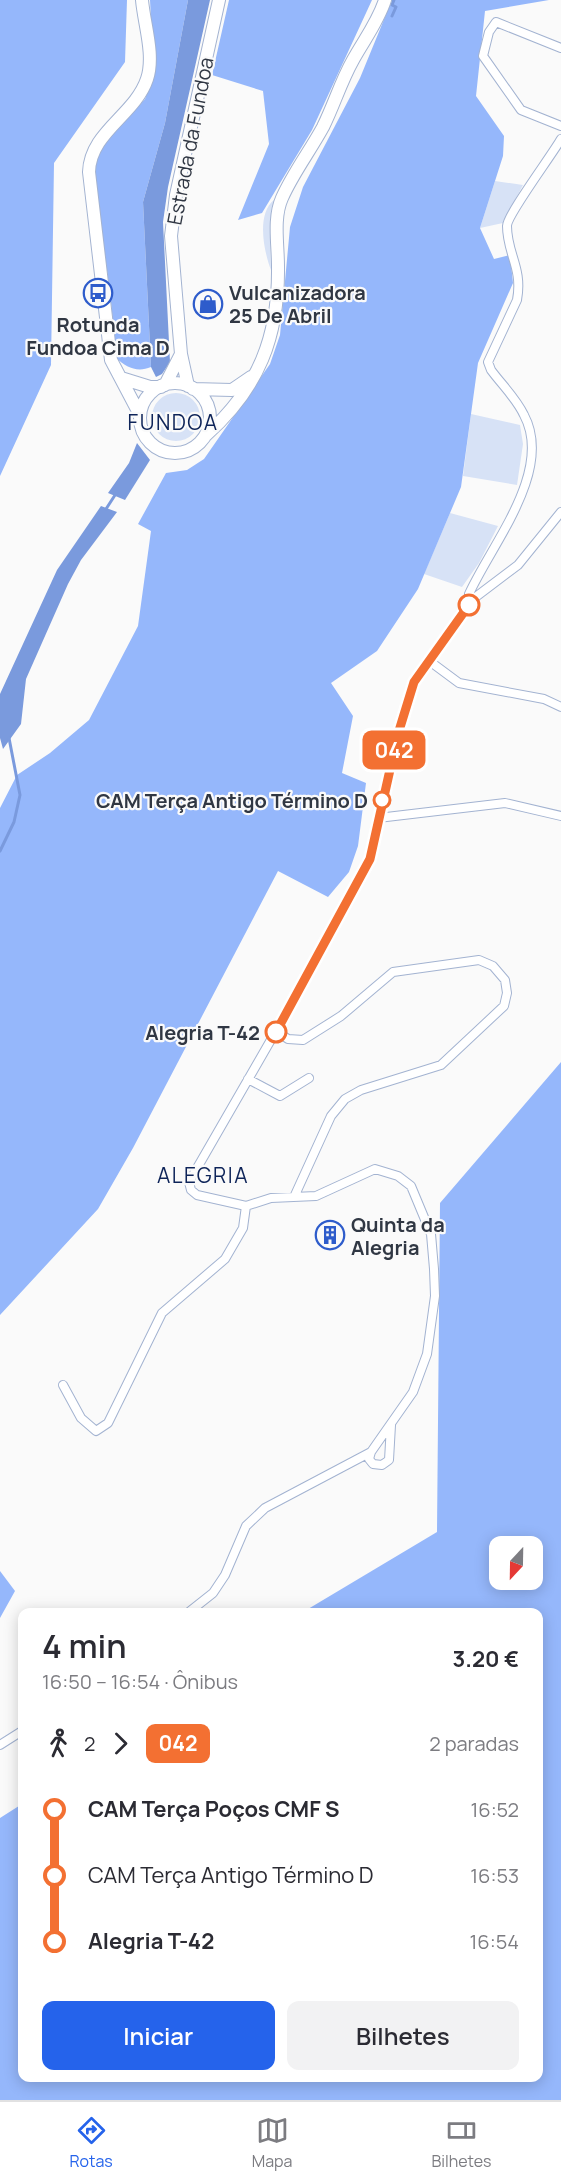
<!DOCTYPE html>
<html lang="pt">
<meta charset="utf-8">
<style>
body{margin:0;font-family:Manrope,sans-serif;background:#f2f2f3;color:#2b2b33;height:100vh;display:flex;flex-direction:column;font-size:22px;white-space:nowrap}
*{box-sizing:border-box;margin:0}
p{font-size:20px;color:#7c7c81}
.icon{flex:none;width:33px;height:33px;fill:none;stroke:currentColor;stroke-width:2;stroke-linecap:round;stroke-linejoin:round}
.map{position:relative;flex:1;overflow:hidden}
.side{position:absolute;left:18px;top:1608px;width:525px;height:474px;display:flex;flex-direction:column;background:#fff;border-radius:12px;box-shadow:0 3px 15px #0003}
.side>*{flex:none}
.badge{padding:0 12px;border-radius:9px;font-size:21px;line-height:39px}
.needle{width:39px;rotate:202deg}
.fabs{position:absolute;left:489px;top:1536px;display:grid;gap:12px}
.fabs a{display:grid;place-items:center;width:54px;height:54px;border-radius:12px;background:#fff;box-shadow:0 3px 15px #0003;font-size:30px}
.map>.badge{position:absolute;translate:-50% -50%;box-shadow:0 0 0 3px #fff}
.legs{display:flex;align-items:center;gap:9px;height:66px;padding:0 24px;font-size:20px}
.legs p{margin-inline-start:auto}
.headline{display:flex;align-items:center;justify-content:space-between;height:102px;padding:0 24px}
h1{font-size:33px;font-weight:600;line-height:45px}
.action{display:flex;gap:12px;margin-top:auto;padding:12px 24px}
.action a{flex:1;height:69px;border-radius:12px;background:#2563eb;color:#fff;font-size:24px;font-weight:600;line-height:69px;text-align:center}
.action a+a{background:#f2f2f3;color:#2b2b33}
ul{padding:0 24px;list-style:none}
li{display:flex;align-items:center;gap:21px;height:66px;font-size:22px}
li i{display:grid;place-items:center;width:9px;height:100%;margin:0 8px;background:currentColor}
li i::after{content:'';width:15px;height:15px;margin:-8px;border:4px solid;border-radius:50%;background:#fff}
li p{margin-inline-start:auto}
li:first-child i{background:linear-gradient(#0000 50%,currentColor 0)}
li:last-child i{background:linear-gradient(currentColor 50%,#0000 0)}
.menu{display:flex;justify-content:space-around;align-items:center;height:84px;border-top:2px solid #e1e1e2;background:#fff;font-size:16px;color:#7c7c81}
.menu a{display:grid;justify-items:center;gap:3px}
.menu .current{color:#2563eb}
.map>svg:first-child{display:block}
</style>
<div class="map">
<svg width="561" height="2100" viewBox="0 0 561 2100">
<rect width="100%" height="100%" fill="#fafafa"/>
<path fill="#d7e2f6" d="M 495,181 L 523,185 L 503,223 L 480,228 Z
M 274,200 L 270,234 L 271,270 C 264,252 256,214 274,200 Z
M152 417a24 24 0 1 1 48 0a24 24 0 1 1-48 0Z
M 471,414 L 520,425 L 523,444 L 517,485 L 463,476 Z
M 450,513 L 498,526 L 479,563 L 462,587 L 424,574 Z"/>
<path fill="#95b7fb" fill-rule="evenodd" d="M 0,0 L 127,0 L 125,62 L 54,163 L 51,365 L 0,476 Z
M 150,0 L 188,0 L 165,123 L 143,202 L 151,367 C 137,373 126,367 116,358 C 112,290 99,223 93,156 L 145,99 L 154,76 Z
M 229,0 L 372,0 L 312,130 L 262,213 L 238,220 L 269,144 L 263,91 L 212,75 Z
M 392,0 L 549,0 L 485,11 L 476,96 L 504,136 L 503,156 L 480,228 L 494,259 L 510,255 L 513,283 L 478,363 L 461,487 L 418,589 L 377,651 L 331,683 L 353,716 L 342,773 L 366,783 L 358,846 L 349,872 L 328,897 L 278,871 L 133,1148 L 98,1209 L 0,1315 L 0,808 L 17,775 L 50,753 L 89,720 L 138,626 L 151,531 L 138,524 L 166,473 L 187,470 L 204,459 L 270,364 L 280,335 L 290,227 L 303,187 L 360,78 Z
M 561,1062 L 561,2100 L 0,2100 L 0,1818 L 22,1804 L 22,2078 L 538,2078 L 538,1612 L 303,1612 L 437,1532 L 440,1203 ZM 500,1546 L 532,1546 L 532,1580 L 500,1580 Z
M 0,1571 L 15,1591 L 0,1618 Z"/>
<path fill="#7a9add" d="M 188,0 L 210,0 L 168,187 L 163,222 L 170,362 L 162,374 L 156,377 L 151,367 L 143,202 L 165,123 Z
M 137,443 L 150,460 L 125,500 L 108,493 L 129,463 Z
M 101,506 L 117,512 L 81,560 L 68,584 L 26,679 L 21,724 L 3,749 L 0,738 L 0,694 L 57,570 Z"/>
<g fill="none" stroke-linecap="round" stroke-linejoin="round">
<path stroke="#7a9add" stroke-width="3" d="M 392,16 L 396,7 L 392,5 L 394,0
M 106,509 L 117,492
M 0,851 L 14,822 L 20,795 L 9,738"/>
<g stroke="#a3b3d1" stroke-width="10">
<path id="street" d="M 561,48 L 496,22 L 489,32 L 483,56 L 521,110 L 561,126
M 473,599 L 469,594 C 491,545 554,471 524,415 C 516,398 502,385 491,370 L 488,362 L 517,300 C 523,268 507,254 507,226 C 507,215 552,155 561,139
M 428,660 L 459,683 L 544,699 L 561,707
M 378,818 L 505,803 L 561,816
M 276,1031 L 288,1039 L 303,1040 L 341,1016 L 393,972 L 479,960 L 493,966 L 505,980 L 507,993 L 504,1006 L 441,1065 L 361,1090 L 345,1099 L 331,1116 L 295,1195
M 248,1079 L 280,1096 L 309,1078
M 63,1385 L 81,1418 L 96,1431 L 108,1423 L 162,1313 L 225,1259 L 243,1228 L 246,1206
M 391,1425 L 389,1460 L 382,1465 L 373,1464 L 369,1459 L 371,1452 L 413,1392 L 427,1354 L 435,1296 L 434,1269 L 431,1234 L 411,1186 L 398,1176 L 375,1169 L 316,1196 L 271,1198 L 246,1206 L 197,1195 L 191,1190 L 189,1182 L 276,1031 L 370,859 L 394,752 L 407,700 L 415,682 L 473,599 L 518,565 L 561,512
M 189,1612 L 213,1593 L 225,1575 L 246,1526 L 265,1508 L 371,1452
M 0,1745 L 22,1731"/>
</g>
<g stroke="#a3b3d1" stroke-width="14">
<path id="secondary" d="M 121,378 L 150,387 L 161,387
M140 418a35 35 0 1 1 70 0a35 35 0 1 1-70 0Z
M 165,385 L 181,354
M 188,386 L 181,354 L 171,236 L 176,195 L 219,0
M 193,389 L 232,390 L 251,377
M 140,415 L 111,360 L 89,172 C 90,132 135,115 147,79 C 155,55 144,24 142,0
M 206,435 C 259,388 279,336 278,266 C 278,244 273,218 282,198 C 293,173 310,151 323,127 C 334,105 341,81 353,60 C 364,40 378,22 385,0"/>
</g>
<use href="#street" stroke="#fff" stroke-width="8"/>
<use href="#secondary" stroke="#fff" stroke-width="12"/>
</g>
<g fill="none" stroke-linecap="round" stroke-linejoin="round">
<g stroke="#fff" stroke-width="14">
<path id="line-1" d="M 276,1032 L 370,859 L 398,734 L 414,682 L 469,605"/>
</g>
<use href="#line-1" stroke="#f37032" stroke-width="9"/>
</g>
<defs>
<g id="bus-ring" transform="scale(1.5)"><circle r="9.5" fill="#fafafa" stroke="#2e5ccb" stroke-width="1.5"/><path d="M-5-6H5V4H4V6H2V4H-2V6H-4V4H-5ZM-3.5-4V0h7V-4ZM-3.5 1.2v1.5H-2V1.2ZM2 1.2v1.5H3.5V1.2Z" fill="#2e5ccb"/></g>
<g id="shop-ring" transform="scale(1.5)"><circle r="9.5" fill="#fafafa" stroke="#2e5ccb" stroke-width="1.5"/><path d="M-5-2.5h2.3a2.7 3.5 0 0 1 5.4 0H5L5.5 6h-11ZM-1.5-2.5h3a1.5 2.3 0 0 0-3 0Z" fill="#2e5ccb"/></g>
<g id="building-ring" transform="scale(1.5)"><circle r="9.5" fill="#fafafa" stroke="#2e5ccb" stroke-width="1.5"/><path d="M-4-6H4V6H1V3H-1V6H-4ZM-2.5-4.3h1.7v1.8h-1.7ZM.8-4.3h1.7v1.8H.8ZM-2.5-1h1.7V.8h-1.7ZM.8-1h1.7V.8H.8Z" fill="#2e5ccb"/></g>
</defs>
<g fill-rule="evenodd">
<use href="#bus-ring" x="98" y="293"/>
<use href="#shop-ring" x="208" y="304"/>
<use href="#building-ring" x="330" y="1235"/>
</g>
<g fill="#fff" stroke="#f37032" stroke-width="3">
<circle cx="469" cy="605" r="10"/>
<circle cx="382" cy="800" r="8"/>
<circle cx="276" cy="1032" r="10"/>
</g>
<g text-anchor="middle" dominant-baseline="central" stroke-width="4.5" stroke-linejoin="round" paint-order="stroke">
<g font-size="20" fill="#303743" stroke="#fafafa">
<text transform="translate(190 141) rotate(-79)">Estrada da Fundoa</text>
</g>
<g font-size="20" font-weight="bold" fill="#303743" stroke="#fafafa" text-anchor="start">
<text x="229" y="292">Vulcanizadora<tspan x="229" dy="23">25 De Abril</tspan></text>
<text x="98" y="324" text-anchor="middle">Rotunda<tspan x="98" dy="23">Fundoa Cima D</tspan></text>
<text x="351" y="1224">Quinta da<tspan x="351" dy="23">Alegria</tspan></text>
</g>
<g font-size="20" font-weight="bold" fill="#303743" stroke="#fafafa" text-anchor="end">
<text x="368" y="800">CAM Terça Antigo Término D</text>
<text x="260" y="1032">Alegria T-42</text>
</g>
<g font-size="21" letter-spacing="1.5" fill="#0e2459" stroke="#fafafa">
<text x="173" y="422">FUNDOA</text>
<text x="203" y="1175">ALEGRIA</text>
</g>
</g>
</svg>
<div class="fabs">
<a><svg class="needle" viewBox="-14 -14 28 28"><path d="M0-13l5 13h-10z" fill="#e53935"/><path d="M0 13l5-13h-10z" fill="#7c7c81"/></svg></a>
</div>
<b class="badge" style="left:394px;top:750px;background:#f37032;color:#fff">042</b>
<section class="side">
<div class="headline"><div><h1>4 min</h1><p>16:50 – 16:54 · Ônibus</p></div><b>3.20 €</b></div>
<div class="legs"><svg class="icon" aria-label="walk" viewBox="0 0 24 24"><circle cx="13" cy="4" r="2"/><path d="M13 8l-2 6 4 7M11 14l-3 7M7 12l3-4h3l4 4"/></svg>2<svg class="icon" aria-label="forward" viewBox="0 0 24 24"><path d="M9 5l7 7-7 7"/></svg><b class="badge" style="background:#f37032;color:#fff">042</b><p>2 paradas</p></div>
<ul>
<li><i style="color:#f37032"></i><b>CAM Terça Poços CMF S</b><p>16:52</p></li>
<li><i style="color:#f37032"></i><span>CAM Terça Antigo Término D</span><p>16:53</p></li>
<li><i style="color:#f37032"></i><b>Alegria T-42</b><p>16:54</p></li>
</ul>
<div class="action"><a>Iniciar</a><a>Bilhetes</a></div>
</section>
</div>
<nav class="menu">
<a class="current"><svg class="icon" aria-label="directions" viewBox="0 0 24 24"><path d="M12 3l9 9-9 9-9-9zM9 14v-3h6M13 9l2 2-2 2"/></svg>Rotas</a>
<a><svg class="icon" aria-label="map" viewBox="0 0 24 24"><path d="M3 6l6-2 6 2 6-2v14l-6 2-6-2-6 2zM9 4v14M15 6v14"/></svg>Mapa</a>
<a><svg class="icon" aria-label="tickets" viewBox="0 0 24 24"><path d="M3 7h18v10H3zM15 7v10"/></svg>Bilhetes</a>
</nav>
